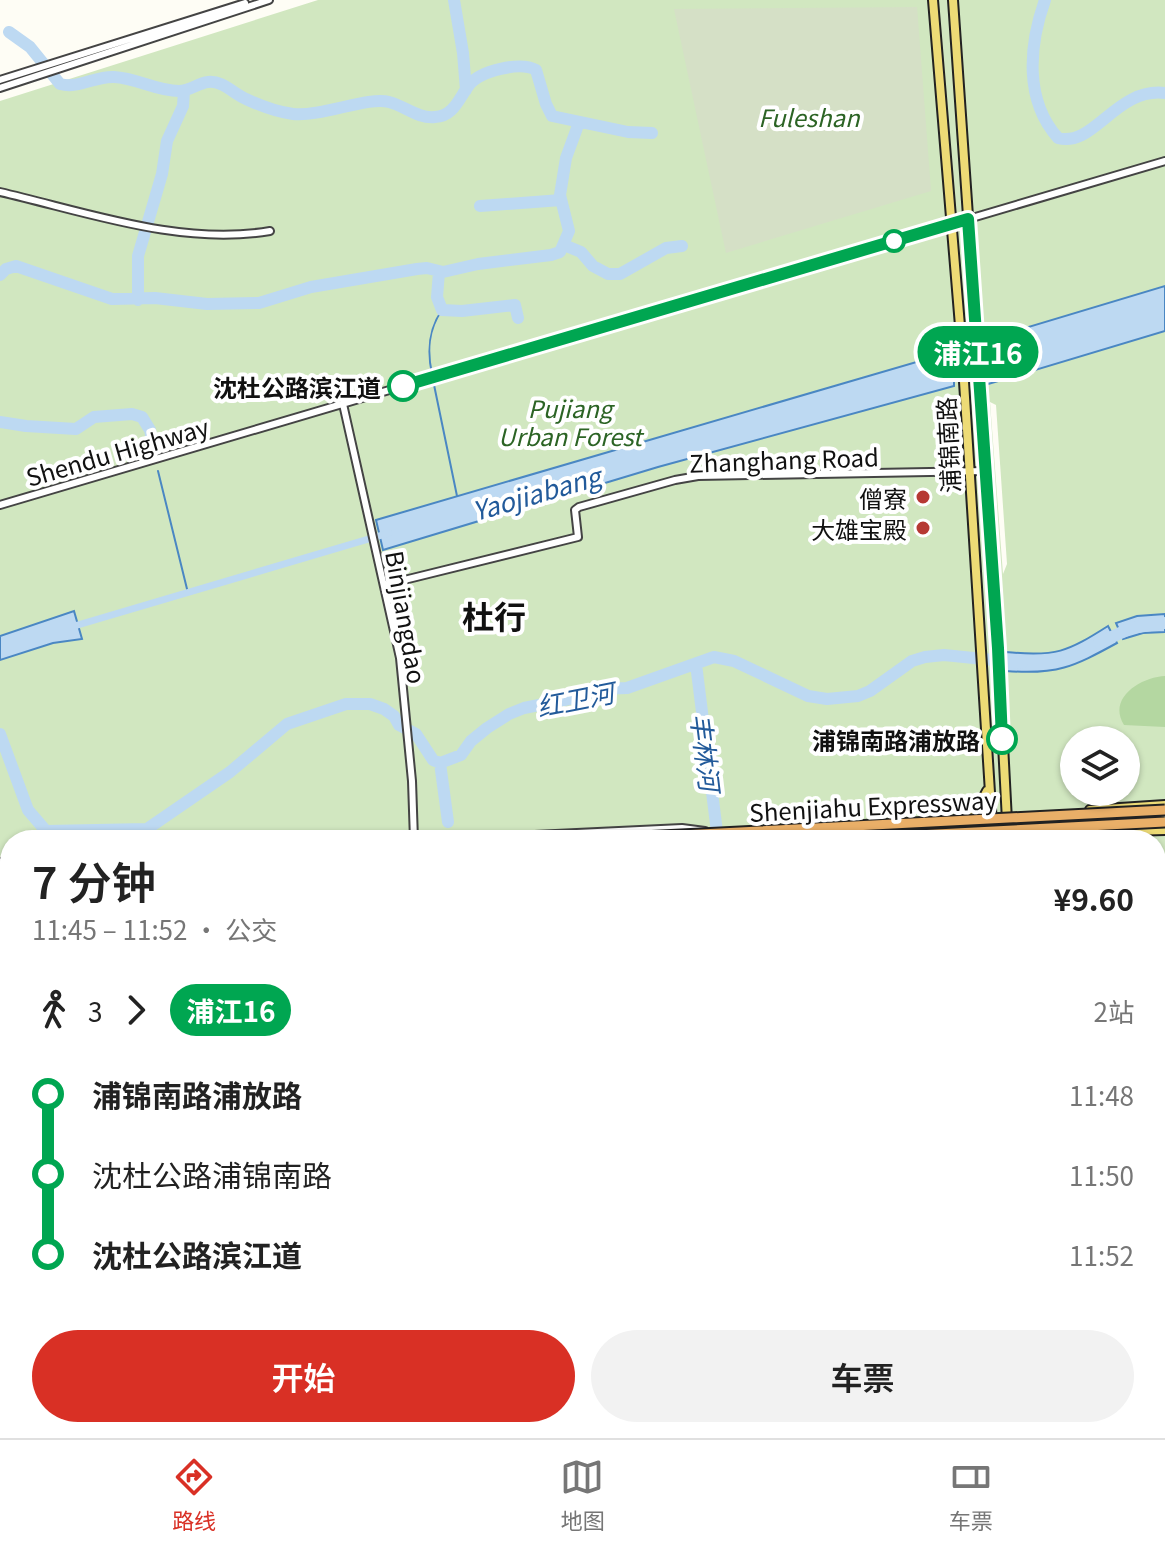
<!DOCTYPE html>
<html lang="zh">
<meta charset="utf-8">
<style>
body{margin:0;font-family:Georgia,"Noto Sans SC",serif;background:#f2f2f2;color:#222;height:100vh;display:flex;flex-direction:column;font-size:30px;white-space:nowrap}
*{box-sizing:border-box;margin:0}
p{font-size:26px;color:#767676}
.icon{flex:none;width:44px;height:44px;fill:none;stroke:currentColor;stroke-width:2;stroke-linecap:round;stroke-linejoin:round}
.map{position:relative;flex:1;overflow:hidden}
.panel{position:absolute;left:0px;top:830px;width:1166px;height:608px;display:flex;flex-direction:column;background:#fff;border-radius:32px 32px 0 0;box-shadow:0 2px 6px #0004}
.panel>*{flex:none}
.badge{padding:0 16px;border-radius:26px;font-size:28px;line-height:52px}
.buttons{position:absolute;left:1060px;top:726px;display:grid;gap:16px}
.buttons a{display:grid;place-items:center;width:80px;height:80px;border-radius:50%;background:#fff;box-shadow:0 2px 6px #0004;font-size:40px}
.map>.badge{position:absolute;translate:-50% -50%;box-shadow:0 0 0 4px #fff}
.legs{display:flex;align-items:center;gap:12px;height:88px;padding:0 32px;font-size:26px}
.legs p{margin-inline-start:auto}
.head{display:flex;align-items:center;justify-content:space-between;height:136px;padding:0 32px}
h1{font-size:44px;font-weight:600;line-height:60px}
.primary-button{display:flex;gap:16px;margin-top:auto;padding:16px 32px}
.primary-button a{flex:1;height:92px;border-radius:48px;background:#d93025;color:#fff;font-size:32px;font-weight:600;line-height:92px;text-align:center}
.primary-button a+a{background:#f2f2f2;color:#222}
ul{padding:0 32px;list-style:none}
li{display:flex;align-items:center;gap:28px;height:80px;font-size:30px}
li i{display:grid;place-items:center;width:12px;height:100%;margin:0 10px;background:currentColor}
li i::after{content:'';width:20px;height:20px;margin:-10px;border:6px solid;border-radius:50%;background:#fff}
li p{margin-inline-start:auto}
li:first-child i{background:linear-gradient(#0000 50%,currentColor 0)}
li:last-child i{background:linear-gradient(currentColor 50%,#0000 0)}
.dock{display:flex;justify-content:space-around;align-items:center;height:112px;border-top:2px solid #e0e0e0;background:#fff;font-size:22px;color:#767676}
.dock a{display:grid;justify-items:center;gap:4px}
.dock .selected{color:#d93025}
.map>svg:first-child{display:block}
</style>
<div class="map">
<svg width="1165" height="1438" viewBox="0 0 1165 1438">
<rect width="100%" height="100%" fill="#fefdf5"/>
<path fill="#d1e7c0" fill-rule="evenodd" d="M 318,0 L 1165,0 L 1165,1412 L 1156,1412 L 1156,840 L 10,840 L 10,952 L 0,953 L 0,101 ZM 990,402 L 996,405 L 1007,564 L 1003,574 ZM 1074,740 L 1126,740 L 1126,792 L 1074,792 Z"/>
<path fill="#b4d7a1" d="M 1165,676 L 1165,727 L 1124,725 C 1107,698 1141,677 1165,676 Z
M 435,1428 L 787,1428 L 787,1438 L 434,1438 Z"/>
<path fill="#d5e0c6" d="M 917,7 L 931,191 L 726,253 L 674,9 Z"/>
<path fill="#bdd9f2" stroke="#4a87c3" stroke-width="2" d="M 1165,286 L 1165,331 L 985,385 L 982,341 Z
M 954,351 L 954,386 L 658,467 L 383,550 L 376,520 Z
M 74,611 L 82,639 L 53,643 L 0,660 L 0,636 Z
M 1165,614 L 1165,632 L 1143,633 L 1123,639 L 1116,623 L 1137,616 Z
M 1108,626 L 1117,643 C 1073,667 1057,675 1006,671 L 1006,652 C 1056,657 1067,652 1108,626 Z"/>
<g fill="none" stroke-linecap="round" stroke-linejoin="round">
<path stroke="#4a87c3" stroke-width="2" d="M 432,374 C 427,351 428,330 442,310
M 433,380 L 457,496
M 158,471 L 188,593
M 0,963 L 10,962
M 0,1325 L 10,1325
M 0,1378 L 10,1377
M 1100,1429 L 1165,1433"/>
<path stroke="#bdd9f2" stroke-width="7" d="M 947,371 L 992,358
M 71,627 L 389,533"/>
<path stroke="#bdd9f2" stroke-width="12" d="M 454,0 L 463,53 L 466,90
M 1045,0 C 1029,45 1024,100 1058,138 C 1094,148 1116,87 1165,93
M 9,32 L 30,47 L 60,84 C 79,89 95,76 114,77 C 137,78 156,91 179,91 C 190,91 198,83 208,82 C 222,80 234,94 246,99 C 261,106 277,112 293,114 C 321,117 369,96 389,102 C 405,106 418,119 435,117 C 454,116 459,98 469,85 C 480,71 520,61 536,70 L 546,104 L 552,116 L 628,132 L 652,133
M 480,206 L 561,200
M 564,245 L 581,252 L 593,266 L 608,274 L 620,274 L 666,248 L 682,246
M 439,272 L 437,297 L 442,310 L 462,311 L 515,305 L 518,318
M 0,275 L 6,269 L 16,266 L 112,299 L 155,298 L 207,304 L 259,303 L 311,287 L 417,269 L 427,268 L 443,272 L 478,264 L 551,255 L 560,252 L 569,231 L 560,195 L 566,158 L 577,128 L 577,123
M 138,300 L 138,256 L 162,174 L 167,141 L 183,106 L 184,91
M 0,422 L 26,426 L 76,429 L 94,417 L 132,414 L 142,417 L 150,430 L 155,454
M 1099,643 L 1131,628 L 1165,623
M 696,664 L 718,840
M 0,734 L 28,810 L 46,831 L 147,829 L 230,772 L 287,724 L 346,704 L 370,704 L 384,709 L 394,716 L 399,725 L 416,734 L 433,760 L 440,763 L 461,755 L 471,741 L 487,728 L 509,714 L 524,708 L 579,697 L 600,689 L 627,688 L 714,657 L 734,661 L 808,696 L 827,699 L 858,696 L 870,691 L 912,661 L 925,657 L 944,655 L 1022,663
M 440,763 L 448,822
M 1156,1081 L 1165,1079
M 0,1149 L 10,1148
M 1156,1254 L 1165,1254
M 1156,1358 L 1165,1359"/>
<g stroke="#444" stroke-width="10">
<path id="minor" d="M 0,80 L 245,3
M 0,88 L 269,0
M 0,192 C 87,212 180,246 270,231
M 343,404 L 400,658 L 412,781 L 414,840
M 0,505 L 1165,161
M 384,585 L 578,537 L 575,510 L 579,507 L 675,480 L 698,476 L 986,471
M 427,840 L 682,828 L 705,831
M 0,862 L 10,861
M 0,892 L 10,892
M 0,954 L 10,953
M 0,1344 L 10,1345
M 1156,1416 L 1165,1416
M 1025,1428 L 1026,1438
M 142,1438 L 176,1428
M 428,1438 L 429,1428"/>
</g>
<g stroke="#222" stroke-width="12">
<path id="major" d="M 933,0 L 962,350 L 993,840
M 953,0 L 998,648 L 1008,840
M 1090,810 L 1165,805
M 958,818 L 979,806 L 987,791
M 991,835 L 1165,830
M 949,837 L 964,840
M 538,840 L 589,837
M 1060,1428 L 1062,1438
M 1073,1428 L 1075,1438"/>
</g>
<g stroke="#222" stroke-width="13">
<path id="highway" d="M 0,871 L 10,870
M 0,882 L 10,882"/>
</g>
<use href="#minor" stroke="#fff" stroke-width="6"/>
<use href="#major" stroke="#eddb76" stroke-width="8"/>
<use href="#highway" stroke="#e9af68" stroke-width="9"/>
<g stroke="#222" stroke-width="13" stroke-linecap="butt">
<path id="highway-bridge" d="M 583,840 L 1165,810
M 821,840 L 1165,822"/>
</g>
<use href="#highway-bridge" stroke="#e9af68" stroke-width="9"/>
</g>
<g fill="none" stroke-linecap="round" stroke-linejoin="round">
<g stroke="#fff" stroke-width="18">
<path id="line-1" d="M 403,386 L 968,219 L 998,648 L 1002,739"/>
</g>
<use href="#line-1" stroke="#00a651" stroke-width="12"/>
</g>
<g fill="#fff" stroke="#00a651" stroke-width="4">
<circle cx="894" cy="241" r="10"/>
<circle cx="403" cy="386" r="14"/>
<circle cx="1002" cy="739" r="14"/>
</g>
<g fill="#b63933" stroke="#fff" stroke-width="3">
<circle cx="923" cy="497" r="8"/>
<circle cx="923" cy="528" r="8"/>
</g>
<g text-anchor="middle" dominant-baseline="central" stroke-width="8" stroke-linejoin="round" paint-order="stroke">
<g font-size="24" font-style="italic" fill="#2c6425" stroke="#fff">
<text x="809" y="116">Fuleshan</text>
<text x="570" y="407">Pujiang<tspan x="570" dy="28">Urban Forest</tspan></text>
</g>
<g font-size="24" font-weight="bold" fill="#111" stroke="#fff" text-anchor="end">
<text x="381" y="386">沈杜公路滨江道</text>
<text x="980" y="739">浦锦南路浦放路</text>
</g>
<g font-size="24" fill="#111" stroke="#fff">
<text transform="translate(947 445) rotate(-93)">浦锦南路</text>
<text transform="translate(117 451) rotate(-16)">Shendu Highway</text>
<text transform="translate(784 459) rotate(-2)">Zhanghang Road</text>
<text transform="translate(407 617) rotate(80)">Binjiangdao</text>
<text transform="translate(873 805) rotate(-3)">Shenjiahu Expressway</text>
</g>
<g font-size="24" fill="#111" stroke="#fff" text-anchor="end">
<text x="907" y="497">僧寮</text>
<text x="907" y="528">大雄宝殿</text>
</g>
<g font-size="26" font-style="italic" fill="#225a9a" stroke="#fff">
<text transform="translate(536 492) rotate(-16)">Yaojiabang</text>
<text transform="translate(575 698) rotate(-11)">红卫河</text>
<text transform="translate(707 752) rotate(83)">丰林河</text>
</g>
<g font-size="32" font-weight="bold" fill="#111" stroke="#fff">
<text x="494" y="615">杜行</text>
</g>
</g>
</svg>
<div class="buttons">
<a><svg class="icon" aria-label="layers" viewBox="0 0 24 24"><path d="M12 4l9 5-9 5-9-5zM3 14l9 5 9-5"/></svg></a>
</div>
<b class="badge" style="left:978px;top:352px;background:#00a651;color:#fff">浦江16</b>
<section class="panel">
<div class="head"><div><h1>7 分钟</h1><p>11:45 – 11:52 · 公交</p></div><b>¥9.60</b></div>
<div class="legs"><svg class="icon" aria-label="walk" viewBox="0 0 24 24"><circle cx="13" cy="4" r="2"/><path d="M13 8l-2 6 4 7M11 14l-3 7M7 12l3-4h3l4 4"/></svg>3<svg class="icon" aria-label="forward" viewBox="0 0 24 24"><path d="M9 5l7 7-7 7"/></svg><b class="badge" style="background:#00a651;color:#fff">浦江16</b><p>2站</p></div>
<ul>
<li><i style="color:#00a651"></i><b>浦锦南路浦放路</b><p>11:48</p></li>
<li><i style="color:#00a651"></i><span>沈杜公路浦锦南路</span><p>11:50</p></li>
<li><i style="color:#00a651"></i><b>沈杜公路滨江道</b><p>11:52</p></li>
</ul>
<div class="primary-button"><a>开始</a><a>车票</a></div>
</section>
</div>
<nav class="dock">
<a class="selected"><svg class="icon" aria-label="directions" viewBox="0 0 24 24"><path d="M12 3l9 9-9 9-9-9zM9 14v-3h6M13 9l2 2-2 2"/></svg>路线</a>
<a><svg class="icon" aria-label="map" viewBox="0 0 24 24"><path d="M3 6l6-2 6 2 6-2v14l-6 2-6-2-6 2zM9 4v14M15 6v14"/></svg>地图</a>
<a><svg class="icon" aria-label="tickets" viewBox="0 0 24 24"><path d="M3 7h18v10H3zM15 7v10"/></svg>车票</a>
</nav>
